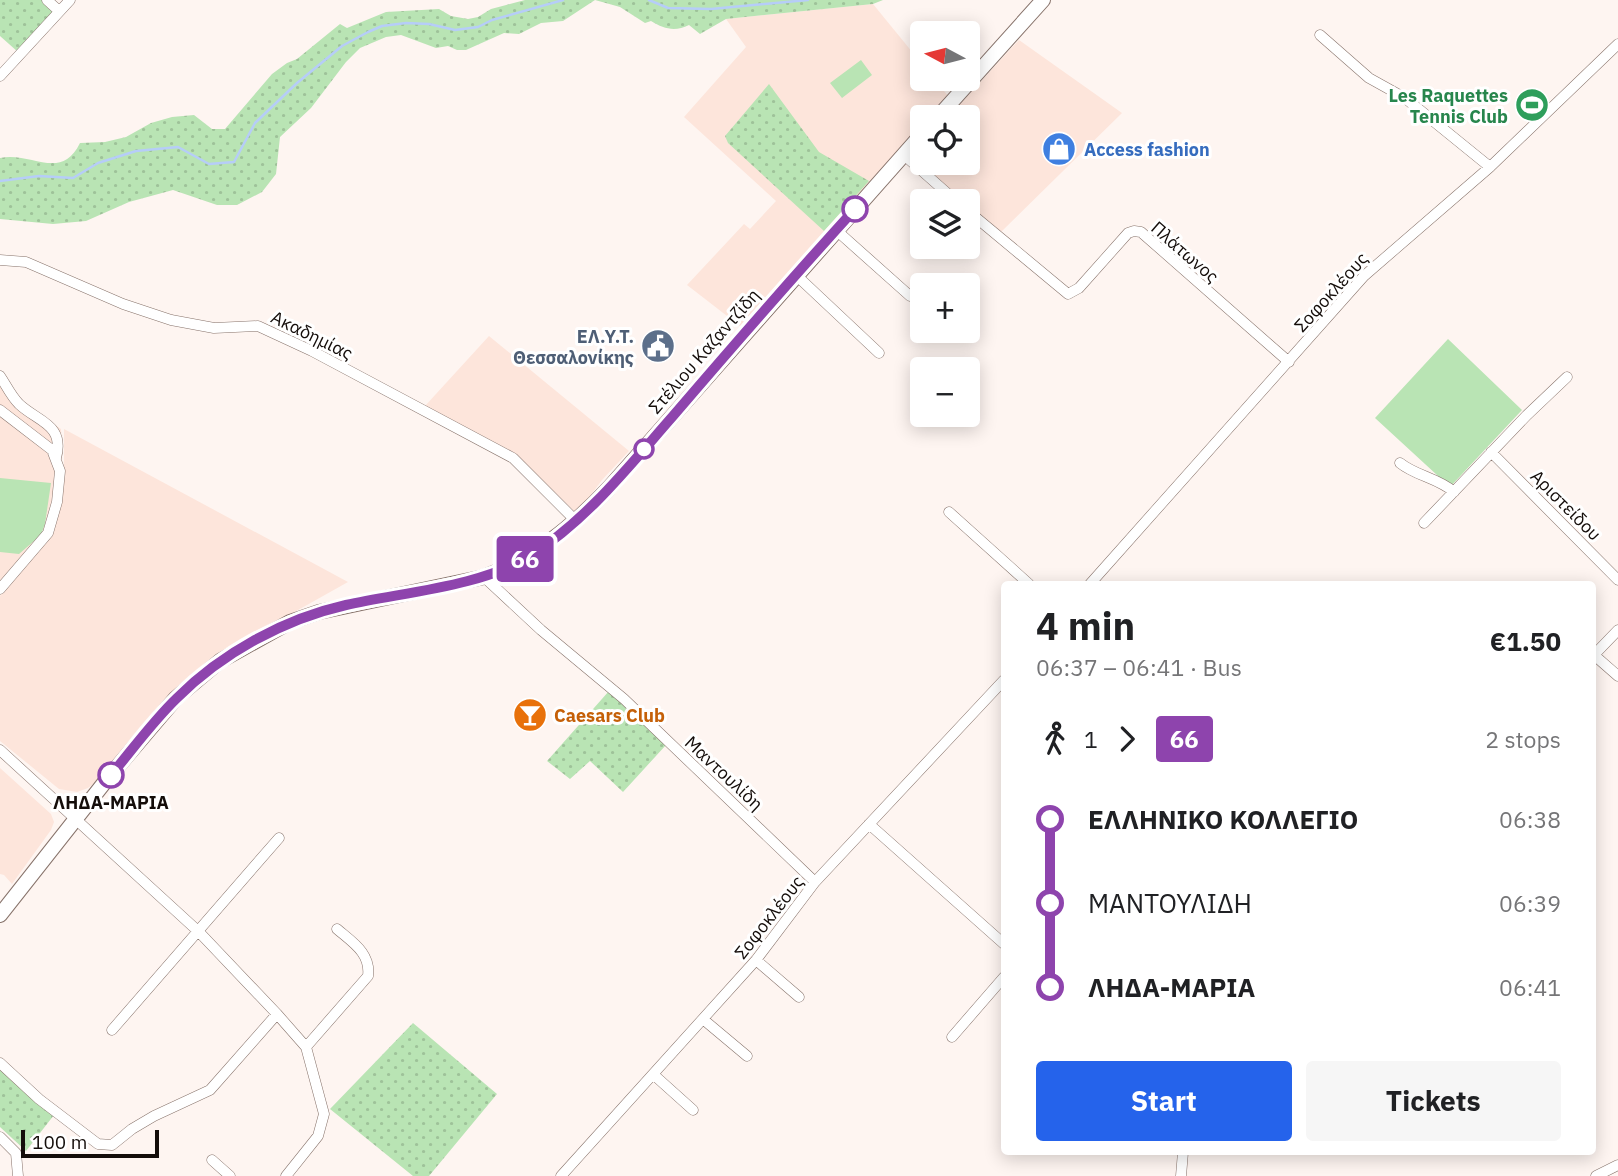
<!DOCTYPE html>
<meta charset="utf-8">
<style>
body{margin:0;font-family:"IBM Plex Sans",sans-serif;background:#f6f6f6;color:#202124;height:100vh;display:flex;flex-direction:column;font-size:26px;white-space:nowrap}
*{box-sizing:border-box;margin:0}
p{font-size:23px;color:#757577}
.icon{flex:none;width:38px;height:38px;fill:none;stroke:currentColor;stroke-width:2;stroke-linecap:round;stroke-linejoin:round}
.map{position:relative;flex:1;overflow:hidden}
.sheet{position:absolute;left:1001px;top:581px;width:595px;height:574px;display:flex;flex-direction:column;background:#fff;border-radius:7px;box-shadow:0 4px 18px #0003}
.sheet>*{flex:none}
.badge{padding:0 14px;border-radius:5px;font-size:24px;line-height:46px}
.needle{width:46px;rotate:277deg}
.buttons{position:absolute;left:910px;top:21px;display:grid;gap:14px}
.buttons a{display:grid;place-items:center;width:70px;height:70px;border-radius:7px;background:#fff;box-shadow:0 4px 18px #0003;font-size:35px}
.scale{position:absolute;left:21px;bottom:18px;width:138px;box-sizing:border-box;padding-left:7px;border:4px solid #140d0a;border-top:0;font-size:19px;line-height:24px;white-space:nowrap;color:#140d0a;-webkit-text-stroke:5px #fff;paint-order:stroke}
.map>.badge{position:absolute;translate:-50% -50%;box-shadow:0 0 0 4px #fff}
.legs{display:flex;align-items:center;gap:10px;height:77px;padding:0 35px;font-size:23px}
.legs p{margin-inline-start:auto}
.overview{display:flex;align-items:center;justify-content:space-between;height:119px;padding:0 35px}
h1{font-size:38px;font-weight:800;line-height:52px}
.cta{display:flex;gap:14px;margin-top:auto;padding:14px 35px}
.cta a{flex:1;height:80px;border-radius:7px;background:#2563eb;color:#fff;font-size:28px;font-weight:800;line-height:80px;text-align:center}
.cta a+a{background:#f6f6f6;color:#202124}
ul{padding:0 35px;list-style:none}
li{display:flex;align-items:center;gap:24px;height:84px;font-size:26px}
li i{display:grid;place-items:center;width:10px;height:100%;margin:0 9px;background:currentColor}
li i::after{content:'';width:18px;height:18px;margin:-9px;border:5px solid;border-radius:50%;background:#fff}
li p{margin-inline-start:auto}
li:first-child i{background:linear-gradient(#0000 50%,currentColor 0)}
li:last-child i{background:linear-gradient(currentColor 50%,#0000 0)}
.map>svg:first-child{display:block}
</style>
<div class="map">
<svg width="1618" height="1176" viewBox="0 0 1618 1176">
<defs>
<pattern id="green-dots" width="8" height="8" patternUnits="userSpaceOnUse" patternTransform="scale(1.75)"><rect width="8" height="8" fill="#b9e4b4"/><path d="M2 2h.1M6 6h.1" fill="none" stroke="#9ec299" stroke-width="1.8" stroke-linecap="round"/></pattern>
</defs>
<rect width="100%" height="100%" fill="#fef5f1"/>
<path fill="#fde5db" d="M 873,4 L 922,64 L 922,79 L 934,79 L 949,97 L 930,117 L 922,117 L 922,126 L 740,326 L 687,285 L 744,224 L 750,229 L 776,201 L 684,117 L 746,47 L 726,19 Z
M 1019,40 L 1122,113 L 999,234 L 968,207 L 968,201 L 961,201 L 911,157 L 922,146 L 922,163 L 968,163 L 968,117 L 948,117 Z
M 489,336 L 629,451 L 602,480 L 577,514 L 513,452 L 425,406 Z
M 0,370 L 19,400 L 61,429 L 62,446 L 47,526 L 40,538 L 0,581 Z
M 64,429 L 348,582 L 250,637 L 97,781 L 88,788 L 77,792 L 59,789 L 0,741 L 0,596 L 50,537 L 64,468 Z
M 0,768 L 51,814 L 54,822 L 51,830 L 12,884 L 4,875 L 0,874 Z"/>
<path fill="url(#green-dots)" d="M 0,0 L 43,0 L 54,10 L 18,52 L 0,36 Z
M 525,0 L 883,0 L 873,4 L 726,19 L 700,34 L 689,25 C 675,32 664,29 651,21 L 645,23 L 620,7 L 595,0 L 563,21 L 541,23 L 519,34 L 504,33 L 466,50 L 457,50 L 448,46 L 436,48 L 401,35 L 386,37 L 360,48 L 346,62 L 311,108 L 280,137 L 276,174 L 262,192 L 237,205 L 217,205 L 173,190 L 129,202 L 86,221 L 53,224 L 0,219 L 0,158 C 31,151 61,182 80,143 L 105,142 L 126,137 L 151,123 L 172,117 L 194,115 L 212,129 L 225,129 L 272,74 L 287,63 L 297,59 L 340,24 L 347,28 L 386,12 L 439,9 L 451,16 L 468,19 L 478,17 L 491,9 Z
M 769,84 L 819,152 L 869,181 L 824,231 L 728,143 L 725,136 Z
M 609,691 L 666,745 L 623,792 L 590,761 L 570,779 L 547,761 Z
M 413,1023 L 497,1094 L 429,1176 L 413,1176 L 330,1109 Z
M 0,1067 L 54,1115 L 26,1151 L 0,1127 Z"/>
<path fill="#b9e4b4" d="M 861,60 L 872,75 L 842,98 L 830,83 Z
M 1448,339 L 1522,410 L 1450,487 L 1375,418 Z
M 0,478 L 51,483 L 45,524 L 41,535 L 19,554 L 0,552 Z"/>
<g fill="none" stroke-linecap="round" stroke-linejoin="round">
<path stroke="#b6cdf8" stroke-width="2.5" d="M 649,0 L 668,8 L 711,9 L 808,0
M 0,181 L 39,176 L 73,178 L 98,163 L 136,151 L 178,147 L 209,164 L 234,162 L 255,123 L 297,83 L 342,46 L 368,32 L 382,26 L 406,23 L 429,24 L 455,30 L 478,27 L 492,20 L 563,0"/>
<g stroke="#87736b" stroke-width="11">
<path id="minor" d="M 47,0 L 59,11
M 1320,35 L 1369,78 L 1405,98 L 1490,167
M 0,76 L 70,0
M 904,155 L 956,201
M 968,211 L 1068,294 L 1079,288 L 1128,233 L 1134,231 L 1141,232 L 1289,362
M 836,230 L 910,296 L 918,298 L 922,296
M 0,260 L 26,262 L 123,304 L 171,320 L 214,328 L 258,326 L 312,351 L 513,458 L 576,521
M 796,275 L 879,353
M 0,376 C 6,385 11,396 19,404 C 38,422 65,424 56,458
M 0,410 L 52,450 L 60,471 L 57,502 L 48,533 L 0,589
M 1491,452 L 1618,580
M 1400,463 C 1416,476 1438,478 1454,492
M 949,512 L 1029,584
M 1424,523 L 1527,415 L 1567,377
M 484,577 L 541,630 L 624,699 L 815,882
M 1090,584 L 1364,276 L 1490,167 L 1618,44
M 1594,655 L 1618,676
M 1592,657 L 1618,630
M 0,750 L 199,932 L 277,1014 L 210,1090 L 154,1116 L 132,1129 L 112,1145 L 98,1144 L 39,1099 L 0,1063
M 869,824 L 1004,944
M 756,960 L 799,997
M 277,1014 L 306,1047 L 324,1114 L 318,1136 L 286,1176
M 704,1020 L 747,1056
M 112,1030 L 279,838
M 952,1037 L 1004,977
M 306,1047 L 368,976 C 371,953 352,942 337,929
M 654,1075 L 693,1110
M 0,1137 L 16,1153 L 18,1176
M 212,1160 L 230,1176
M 561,1176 L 756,960 L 815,882 L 1004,680
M 1181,1176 L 1183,1152
M 1596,1176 L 1618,1165"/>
</g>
<g stroke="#87736b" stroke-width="16">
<path id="secondary" d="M 938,117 L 1043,0
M 0,915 L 108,778 L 176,698 L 220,661 L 290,622 L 319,612 L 484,577 C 534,558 572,527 609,488 L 922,134"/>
</g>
<use href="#minor" stroke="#fff" stroke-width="10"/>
<use href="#secondary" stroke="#fff" stroke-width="14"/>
</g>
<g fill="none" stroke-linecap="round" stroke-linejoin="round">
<g stroke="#fff" stroke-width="16">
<path id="line-1" d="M 111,775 C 133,749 153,721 177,698 C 222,653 284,619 346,605 C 404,592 480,587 530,556 C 587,520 629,466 673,416 C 733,346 793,277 855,209"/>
</g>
<use href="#line-1" stroke="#8e44ad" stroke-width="10"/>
</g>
<defs>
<g id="stadium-disc" transform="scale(1.75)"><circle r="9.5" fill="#2e9e5b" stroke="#fff"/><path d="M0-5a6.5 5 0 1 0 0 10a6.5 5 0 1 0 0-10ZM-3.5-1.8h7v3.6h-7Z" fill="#fff"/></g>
<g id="shop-disc" transform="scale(1.75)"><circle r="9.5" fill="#3f7fe0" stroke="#fff"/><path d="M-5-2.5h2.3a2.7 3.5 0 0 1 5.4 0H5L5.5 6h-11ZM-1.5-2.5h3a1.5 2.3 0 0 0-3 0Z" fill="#fff"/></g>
<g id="civic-disc" transform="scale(1.75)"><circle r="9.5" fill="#5c6f8a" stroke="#fff"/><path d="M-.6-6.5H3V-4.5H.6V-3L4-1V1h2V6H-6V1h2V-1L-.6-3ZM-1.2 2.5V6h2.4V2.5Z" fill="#fff"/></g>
<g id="bar-disc" transform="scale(1.75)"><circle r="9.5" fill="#e8710a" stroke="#fff"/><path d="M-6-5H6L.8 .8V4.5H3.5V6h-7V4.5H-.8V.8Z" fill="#fff"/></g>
</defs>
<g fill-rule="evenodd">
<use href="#stadium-disc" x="1532" y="105"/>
<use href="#shop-disc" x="1059" y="149"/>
<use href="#civic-disc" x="658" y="346"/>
<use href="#bar-disc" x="530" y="715"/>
</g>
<g fill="#fff" stroke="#8e44ad" stroke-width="3.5">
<circle cx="855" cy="209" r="12"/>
<circle cx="644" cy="449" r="9"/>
<circle cx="111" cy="775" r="12"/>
</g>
<g text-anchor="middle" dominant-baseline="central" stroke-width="6" stroke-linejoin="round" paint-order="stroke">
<g font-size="18" font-weight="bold" fill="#27864d" stroke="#fff" text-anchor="end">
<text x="1508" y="95">Les Raquettes<tspan x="1508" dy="21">Tennis Club</tspan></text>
</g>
<g font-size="18" font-weight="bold" fill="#366cbe" stroke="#fff" text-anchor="start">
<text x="1084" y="149">Access fashion</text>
</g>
<g font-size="18" fill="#140d0a" stroke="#fff">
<text transform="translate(1185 252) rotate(41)">Πλάτωνος</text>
<text transform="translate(1331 292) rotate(-48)">Σοφοκλέους</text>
<text transform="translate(312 335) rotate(26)">Ακαδημίας</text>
<text transform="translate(704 351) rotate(-49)">Στέλιου Καζαντζίδη</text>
<text transform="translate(1566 505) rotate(45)">Αριστείδου</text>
<text transform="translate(724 773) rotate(43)">Μαντουλίδη</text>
<text transform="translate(769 917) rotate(-52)">Σοφοκλέους</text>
</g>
<g font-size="18" font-weight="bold" fill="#4e5e75" stroke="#fff" text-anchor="end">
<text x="634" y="336">ΕΛ.Υ.Τ.<tspan x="634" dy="21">Θεσσαλονίκης</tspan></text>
</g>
<g font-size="18" font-weight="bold" fill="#c56008" stroke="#fff" text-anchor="start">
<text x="554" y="715">Caesars Club</text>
</g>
<g font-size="18" font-weight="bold" fill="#140d0a" stroke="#fff">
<text x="111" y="802">ΛΗΔΑ-ΜΑΡΙΑ</text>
</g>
</g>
</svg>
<div class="buttons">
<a><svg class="needle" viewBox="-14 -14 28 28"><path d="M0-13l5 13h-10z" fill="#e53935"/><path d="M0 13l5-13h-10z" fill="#757577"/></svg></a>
<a><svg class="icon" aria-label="locate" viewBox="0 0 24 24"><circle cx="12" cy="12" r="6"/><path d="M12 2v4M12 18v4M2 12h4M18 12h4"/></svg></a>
<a><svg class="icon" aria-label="layers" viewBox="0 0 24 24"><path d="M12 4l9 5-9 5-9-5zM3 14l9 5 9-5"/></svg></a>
<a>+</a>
<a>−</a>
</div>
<div class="scale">100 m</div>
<b class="badge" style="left:525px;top:559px;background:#8e44ad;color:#fff">66</b>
<section class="sheet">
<div class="overview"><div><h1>4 min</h1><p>06:37 – 06:41 · Bus</p></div><b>€1.50</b></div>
<div class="legs"><svg class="icon" aria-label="walk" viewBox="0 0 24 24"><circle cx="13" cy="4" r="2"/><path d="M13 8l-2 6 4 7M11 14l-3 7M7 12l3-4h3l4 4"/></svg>1<svg class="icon" aria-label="forward" viewBox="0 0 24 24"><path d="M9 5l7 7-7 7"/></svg><b class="badge" style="background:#8e44ad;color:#fff">66</b><p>2 stops</p></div>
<ul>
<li><i style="color:#8e44ad"></i><b>ΕΛΛΗΝΙΚΟ ΚΟΛΛΕΓΙΟ</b><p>06:38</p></li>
<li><i style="color:#8e44ad"></i><span>ΜΑΝΤΟΥΛΙΔΗ</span><p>06:39</p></li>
<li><i style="color:#8e44ad"></i><b>ΛΗΔΑ-ΜΑΡΙΑ</b><p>06:41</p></li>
</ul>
<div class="cta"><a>Start</a><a>Tickets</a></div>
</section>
</div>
